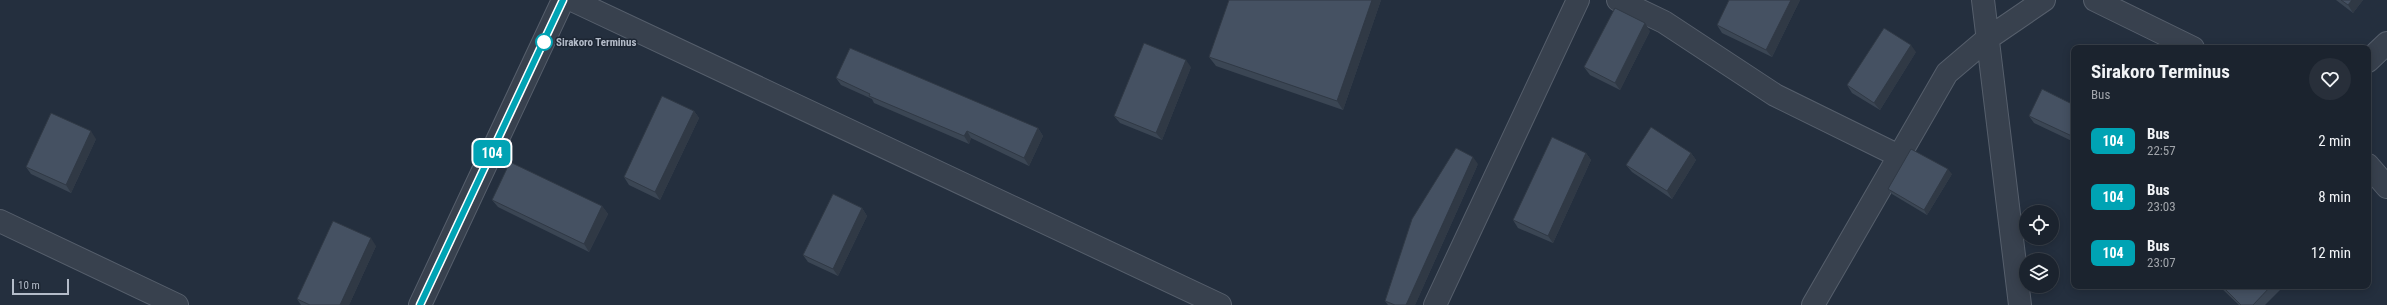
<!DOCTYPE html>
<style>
body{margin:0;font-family:"Roboto Condensed",sans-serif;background:#282f3a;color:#f1f3f6;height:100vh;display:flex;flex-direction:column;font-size:15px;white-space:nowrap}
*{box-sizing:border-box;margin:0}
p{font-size:13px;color:#a0a4aa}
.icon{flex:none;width:22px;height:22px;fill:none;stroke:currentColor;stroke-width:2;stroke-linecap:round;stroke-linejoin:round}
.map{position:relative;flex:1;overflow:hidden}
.side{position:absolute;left:2071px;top:45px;width:300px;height:244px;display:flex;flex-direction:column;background:#1b232e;border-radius:8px;box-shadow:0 2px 10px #0003,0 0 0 1px #39404a}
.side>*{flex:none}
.badge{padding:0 8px;border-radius:6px;font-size:14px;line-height:26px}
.controls{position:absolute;left:2019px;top:205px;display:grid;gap:8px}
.controls a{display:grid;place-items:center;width:40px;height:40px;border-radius:50%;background:#1b232e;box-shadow:0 2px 10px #0003,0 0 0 1px #39404a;font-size:20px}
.scale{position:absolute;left:12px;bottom:10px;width:57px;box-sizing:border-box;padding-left:4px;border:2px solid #b4bcc9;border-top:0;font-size:11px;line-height:14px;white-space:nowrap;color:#b4bcc9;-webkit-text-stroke:3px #1d2633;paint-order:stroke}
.map>.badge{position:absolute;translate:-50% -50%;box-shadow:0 0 0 2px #fff}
.round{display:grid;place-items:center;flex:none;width:42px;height:42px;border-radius:21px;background:#282f3a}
.summary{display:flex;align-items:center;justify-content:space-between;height:68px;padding:0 20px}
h1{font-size:19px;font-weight:700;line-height:30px}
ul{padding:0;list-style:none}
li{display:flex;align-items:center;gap:12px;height:56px;padding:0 20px}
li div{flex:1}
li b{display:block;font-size:15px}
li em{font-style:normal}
li .badge{min-width:44px;font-weight:700;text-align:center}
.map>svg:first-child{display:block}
</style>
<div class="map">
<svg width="2387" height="305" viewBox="0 0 2387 305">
<rect width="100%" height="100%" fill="#242f3e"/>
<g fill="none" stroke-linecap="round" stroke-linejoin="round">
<g stroke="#565f6c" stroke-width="24">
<path id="minor" d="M 572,0 L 1220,305
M 1618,0 L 1664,22 L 1775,95 L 1899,156
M 1983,0 L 2020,305
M 2095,0 L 2193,48
M 2368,61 L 2387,43
M 2368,165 L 2387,187
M 0,221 L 177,305
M 420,305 L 563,0
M 1435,305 L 1578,0
M 1813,305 L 1947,73 L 1987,39 L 2044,0"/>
</g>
<use href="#minor" stroke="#38414e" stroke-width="22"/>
</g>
<path fill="#3b4654" d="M 1381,0 L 1343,110 L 1216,66 L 1209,57 Z
M 1800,0 L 1772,57 L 1722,33 L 1717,25 Z
M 2336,0 L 2363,0 L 2353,13 Z
M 1650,31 L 1620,90 L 1590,75 L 1584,67 Z
M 1916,52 L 1880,110 L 1852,93 L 1847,85 Z
M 1191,67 L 1162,140 L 1120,123 L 1114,116 Z
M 836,78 L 1038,128 L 1043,136 L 1029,166 L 971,138 L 969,144 L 874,103 L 872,99 L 841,85 Z
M 2074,105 L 2074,142 L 2034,123 L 2029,116 Z
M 694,111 L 699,118 L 660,200 L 629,185 L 624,177 Z
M 96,139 L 71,193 L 31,174 L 26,167 Z
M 1586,153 L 1591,160 L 1553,243 L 1518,228 L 1513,220 Z
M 1691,153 L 1696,160 L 1672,199 L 1632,172 L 1626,165 Z
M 1478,164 L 1415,305 L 1388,305 L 1385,301 Z
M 1952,174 L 1927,215 L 1892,194 L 1888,189 Z
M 492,200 L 602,206 L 608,214 L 589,252 L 498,207 Z
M 862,208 L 867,216 L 838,276 L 808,262 L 803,255 Z
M 376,246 L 349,305 L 301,305 L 297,299 Z
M 2219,286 L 2284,286 L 2265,305 L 2239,305 Z"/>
<path fill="#303945" d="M 1372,0 L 1381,0 L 1343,110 L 1337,101 Z
M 1791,0 L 1800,0 L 1772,57 L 1766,50 Z
M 2352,0 L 2363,0 L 2353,13 L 2348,5 Z
M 1645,23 L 1650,31 L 1620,90 L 1615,83 Z
M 1911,45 L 1916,52 L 1880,110 L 1874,103 Z
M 1186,60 L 1191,67 L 1162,140 L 1156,133 Z
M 694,111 L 699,118 L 660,200 L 655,192 Z
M 1038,128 L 1043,136 L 1029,166 L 1024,158 Z
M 91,131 L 96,139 L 71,193 L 66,185 Z
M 967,131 L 971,138 L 969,144 L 964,136 Z
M 1586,153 L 1591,160 L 1553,243 L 1548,236 Z
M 1691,153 L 1696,160 L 1672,199 L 1667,191 Z
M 1473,157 L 1478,164 L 1415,305 L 1406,305 Z
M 1948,169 L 1952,174 L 1927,215 L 1924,210 Z
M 602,206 L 608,214 L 589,252 L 584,244 Z
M 862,208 L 867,216 L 838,276 L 833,269 Z
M 371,238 L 376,246 L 349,305 L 340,305 Z"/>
<path fill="#455162" stroke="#303945" d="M 1229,0 L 1372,0 L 1337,101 L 1209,57 Z
M 1729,0 L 1791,0 L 1766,50 L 1717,25 Z
M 2341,0 L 2352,0 L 2348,5 Z
M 1615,8 L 1645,23 L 1615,83 L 1584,67 Z
M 1884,28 L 1911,45 L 1874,103 L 1847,85 Z
M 1144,43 L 1186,60 L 1156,133 L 1114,116 Z
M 850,48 L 1038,128 L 1024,158 L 967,131 L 964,136 L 869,96 L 870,94 L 836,78 Z
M 2042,89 L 2074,105 L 2074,137 L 2029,116 Z
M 662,96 L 694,111 L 655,192 L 624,177 Z
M 51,113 L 91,131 L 66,185 L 26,167 Z
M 1651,127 L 1691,153 L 1667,191 L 1626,165 Z
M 1552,137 L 1586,153 L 1548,236 L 1513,220 Z
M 1456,148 L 1473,157 L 1406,305 L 1395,305 L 1385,301 L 1412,219 Z
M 1911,149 L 1948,169 L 1924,210 L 1888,189 Z
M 510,162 L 602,206 L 584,244 L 492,200 Z
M 833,194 L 862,208 L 833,269 L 803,255 Z
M 333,221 L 371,238 L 340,305 L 310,305 L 297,299 Z
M 2222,286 L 2271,286 L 2253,305 L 2241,305 Z"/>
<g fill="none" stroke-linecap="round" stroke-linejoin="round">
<g stroke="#fff" stroke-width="9">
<path id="line" d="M 420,305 L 563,0"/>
</g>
<use href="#line" stroke="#00a3b4" stroke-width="6"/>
</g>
<circle fill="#fff" stroke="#00a3b4" stroke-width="2" cx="544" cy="42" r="8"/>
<g text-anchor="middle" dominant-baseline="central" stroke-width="3" stroke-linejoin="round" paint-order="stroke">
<g font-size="11" font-weight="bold" fill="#b4bcc9" stroke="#1d2633" text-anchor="start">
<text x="556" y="42">Sirakoro Terminus</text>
</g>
</g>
</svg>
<div class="controls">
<a><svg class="icon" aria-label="locate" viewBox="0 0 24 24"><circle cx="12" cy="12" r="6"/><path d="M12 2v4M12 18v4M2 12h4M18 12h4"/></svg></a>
<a><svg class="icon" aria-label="layers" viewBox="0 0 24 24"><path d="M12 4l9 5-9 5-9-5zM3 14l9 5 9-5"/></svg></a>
</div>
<div class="scale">10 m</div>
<b class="badge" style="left:492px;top:153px;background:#00a3b4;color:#fff">104</b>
<section class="side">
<div class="summary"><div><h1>Sirakoro Terminus</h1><p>Bus</p></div><a class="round"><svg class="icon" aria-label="heart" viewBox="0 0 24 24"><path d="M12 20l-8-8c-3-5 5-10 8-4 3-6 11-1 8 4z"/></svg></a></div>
<ul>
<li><span class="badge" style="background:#00a3b4;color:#fff">104</span><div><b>Bus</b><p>22:57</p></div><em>2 min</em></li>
<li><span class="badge" style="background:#00a3b4;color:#fff">104</span><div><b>Bus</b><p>23:03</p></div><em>8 min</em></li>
<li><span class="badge" style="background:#00a3b4;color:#fff">104</span><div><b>Bus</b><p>23:07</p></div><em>12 min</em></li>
</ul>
</section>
</div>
